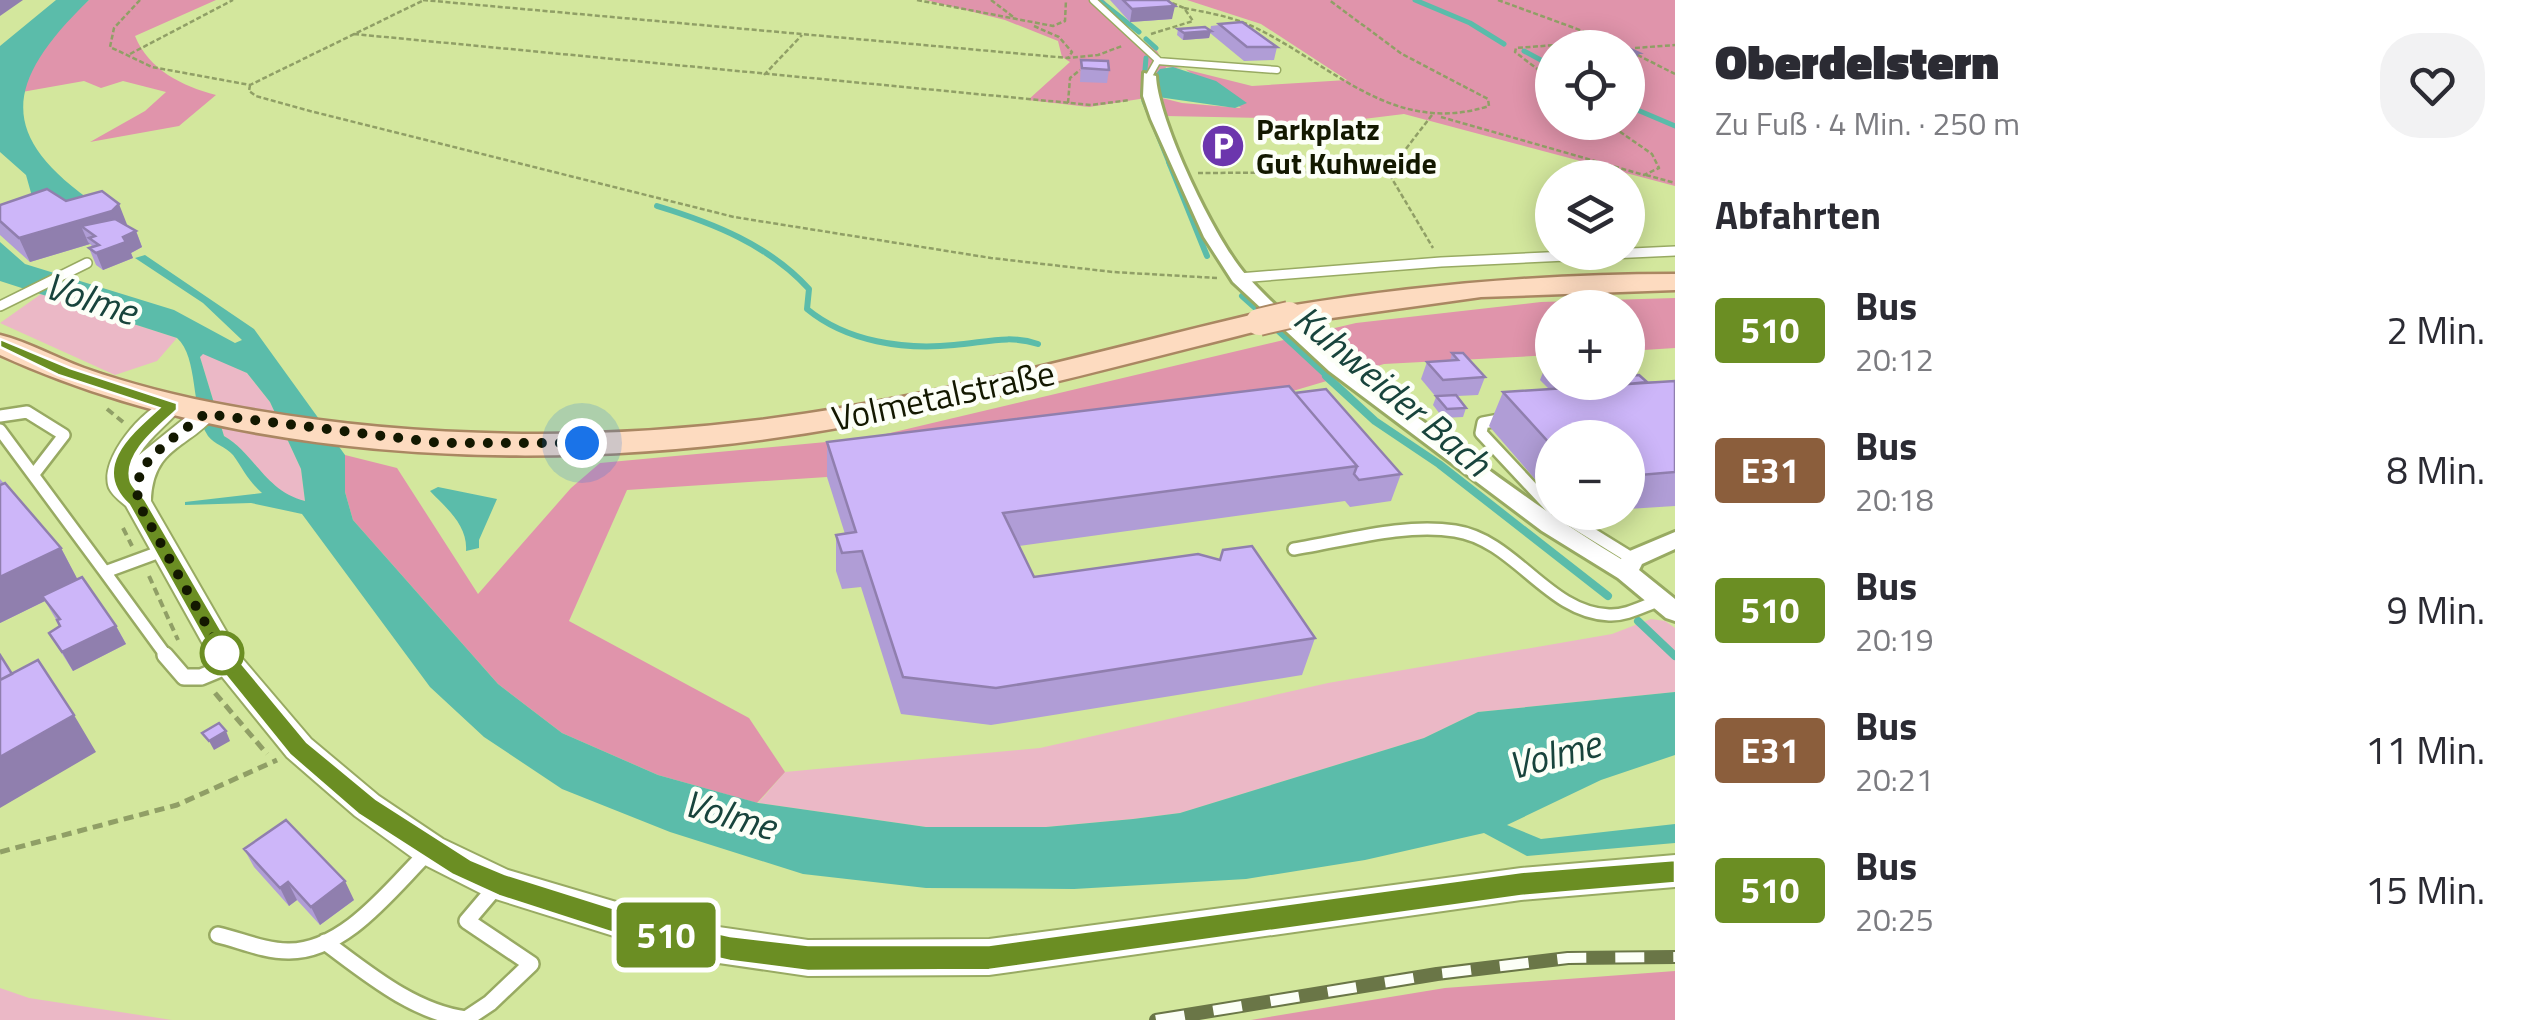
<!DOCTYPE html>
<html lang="de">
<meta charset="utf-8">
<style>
body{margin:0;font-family:"Titillium Web",sans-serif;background:#f2f2f3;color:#2b2b33;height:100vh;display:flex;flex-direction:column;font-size:38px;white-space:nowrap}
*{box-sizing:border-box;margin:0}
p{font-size:32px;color:#7c7c81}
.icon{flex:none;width:55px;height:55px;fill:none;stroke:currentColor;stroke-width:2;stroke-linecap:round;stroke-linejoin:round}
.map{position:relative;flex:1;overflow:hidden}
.side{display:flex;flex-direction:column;background:#fff;width:850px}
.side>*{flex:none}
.badge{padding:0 20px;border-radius:8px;font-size:35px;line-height:65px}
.buttons{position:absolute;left:1535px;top:30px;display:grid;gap:20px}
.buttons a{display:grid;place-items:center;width:110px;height:110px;border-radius:50%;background:#fff;box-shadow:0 5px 25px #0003;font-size:50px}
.you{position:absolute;width:50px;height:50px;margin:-25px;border:8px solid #fff;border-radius:50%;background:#1a73e8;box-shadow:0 0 0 15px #1a73e833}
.map>.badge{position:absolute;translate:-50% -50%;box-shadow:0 0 0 5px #fff}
h2{padding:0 40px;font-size:38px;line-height:90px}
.round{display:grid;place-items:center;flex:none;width:105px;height:105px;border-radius:40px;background:#f2f2f3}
.overview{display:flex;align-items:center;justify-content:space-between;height:170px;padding:0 40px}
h1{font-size:48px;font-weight:800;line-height:75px}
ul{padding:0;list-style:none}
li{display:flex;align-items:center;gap:30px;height:140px;padding:0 40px}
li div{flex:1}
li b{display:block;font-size:38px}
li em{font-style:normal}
li .badge{min-width:110px;font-weight:700;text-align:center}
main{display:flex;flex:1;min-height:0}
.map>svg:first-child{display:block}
</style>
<main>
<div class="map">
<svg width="1675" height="1020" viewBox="0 0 1675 1020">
<rect width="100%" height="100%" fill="#d3e79d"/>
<path fill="#ebb8c6" d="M 41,294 L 177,338 L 157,361 L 115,375 L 0,323 Z
M 203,353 L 247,373 L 270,402 L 301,469 L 305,501 C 268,494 254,454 224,436 L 200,357 Z
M 1651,619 L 1665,621 L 1675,628 L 1675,692 L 1478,712 L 1424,738 L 1180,813 L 1133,819 L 1046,827 L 926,827 L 758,803 L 785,772 L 1040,748 L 1328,683 L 1612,634 Z
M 0,988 L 29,998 L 172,1020 L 0,1020 Z"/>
<path fill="#e094ab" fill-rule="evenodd" d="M 89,0 L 216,0 L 135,36 C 149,70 182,86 216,95 L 179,126 L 90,142 L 145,111 L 166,92 L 123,81 L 101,88 L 84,81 L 5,95 L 35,49 Z
M 926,0 L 1104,0 L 1133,34 L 1157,51 L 1164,64 L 1252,86 L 1347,80 L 1261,24 L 1187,0 L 1675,0 L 1675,186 L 1404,114 L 1274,130 L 1263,118 L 1166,116 L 1146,98 L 1089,107 L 1028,100 L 1070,62 L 1062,57 L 1058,41 L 1005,20 ZM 1552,48 L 1628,48 L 1628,122 L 1552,122 ZM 1166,67 L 1185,69 L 1241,108 L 1182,103 L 1158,97 Z
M 1675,298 L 1675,348 L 1628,351 L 1628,308 L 1552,308 L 1552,355 L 1384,364 L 1215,414 L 827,477 L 627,490 L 569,621 L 749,718 L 785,772 L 757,803 L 658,775 L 562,733 L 498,684 L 353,520 L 345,492 L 345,455 L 397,468 L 478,594 L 571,488 L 600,463 L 869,438 L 1356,323 L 1541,302 Z
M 1675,971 L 1675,1020 L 1251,1020 L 1445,988 Z"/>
<path fill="#5bbcaa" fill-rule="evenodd" d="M 56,0 L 89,0 C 0,86 0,138 97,205 L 33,200 L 26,175 L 0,152 L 0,46 Z
M 1173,67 L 1216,81 L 1247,103 L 1235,108 L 1158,97 L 1154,76 L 1160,69 Z
M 0,242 L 25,264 L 174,310 L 235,343 L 242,340 L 203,303 L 135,258 L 145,255 L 254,329 L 345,455 L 345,492 L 353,520 L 498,684 L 562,733 L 658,775 L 758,803 L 926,827 L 1046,827 L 1133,819 L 1180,813 L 1424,738 L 1478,712 L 1675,692 L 1675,755 L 1601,780 L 1507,825 L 1541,839 L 1675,824 L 1675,843 L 1527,856 L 1484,833 L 1365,860 L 1246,879 L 1074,889 L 926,888 L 803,874 L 670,832 L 562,789 L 484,737 L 430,687 L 302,514 L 251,503 L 185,505 L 185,502 L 262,493 C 249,482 243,469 233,455 C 226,447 214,444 208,436 C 190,408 199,358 177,338 L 0,281 ZM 203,354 L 247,373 L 270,402 L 301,469 L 305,501 C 265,491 255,454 224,436 L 200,357 Z
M 438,487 L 497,499 L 479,540 L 479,548 L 466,551 C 468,525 446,508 430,491 Z"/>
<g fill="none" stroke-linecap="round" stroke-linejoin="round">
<path stroke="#5bbcaa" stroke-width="5" d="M 1099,0 L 1139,32
M 1415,0 L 1470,23 L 1504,44
M 1146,39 L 1156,48
M 1524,51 L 1552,66
M 1143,93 L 1146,58
M 1144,101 L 1170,165
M 1628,106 L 1675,126"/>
<path stroke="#5bbcaa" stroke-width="6" d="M 1169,162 L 1207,256
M 657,206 C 713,223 769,245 809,289 L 807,309 C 847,342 904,350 954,345 C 983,343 1009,334 1038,344
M 1242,296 L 1261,313
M 1274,327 L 1329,378"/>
<path stroke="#5bbcaa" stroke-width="8" d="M 1326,376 L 1375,421 L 1439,464 L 1608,596
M 1638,621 L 1675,656"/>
<g stroke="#98aa62" stroke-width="9">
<path id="service-far3" d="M 1093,0 L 1158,60 L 1149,76
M 1157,61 L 1277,70"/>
</g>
<g stroke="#98aa62" stroke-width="12">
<path id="service-far2" d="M 1239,278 L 1441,262 L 1675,251
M 0,306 L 87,263"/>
</g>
<g stroke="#98aa62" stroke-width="16">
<path id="service-far1" d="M 0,416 L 27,412 L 64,435 L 34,474
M 1504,419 L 1483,423 L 1481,433 L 1552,509
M 0,430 L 105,572 L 165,550
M 1557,512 L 1633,559
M 1294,549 C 1345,541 1403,523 1455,531 C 1515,540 1548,613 1609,615 C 1627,616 1645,605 1661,600
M 105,572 L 167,657"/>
</g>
<g stroke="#98aa62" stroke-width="20">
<path id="service" d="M 165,655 L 184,677 L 201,677 L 230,665
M 218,935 C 240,940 264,951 288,951 C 344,952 391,889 427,853
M 325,942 C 367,973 413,1012 466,1019 L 490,1003 L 531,964 L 467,921 L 495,888"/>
</g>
<g stroke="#98aa62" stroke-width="6">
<path id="minor" d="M 1144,73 L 1156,76 C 1158,121 1215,240 1246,275 C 1293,328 1364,379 1421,420 C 1487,469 1551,517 1621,559 L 1625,553 L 1675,532 L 1675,549 L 1642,564 L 1639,570 L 1675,599 L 1675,621 L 1666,618 L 1618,578 L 1542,531 L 1329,371 L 1233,282 L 1204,237 L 1151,119 L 1143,96 Z"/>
</g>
<g stroke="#98aa62" stroke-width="4">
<path id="tertiary" d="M 171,399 L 183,406 C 170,423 151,435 139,455 L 196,409 L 205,407 L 217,414 C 189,449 153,446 151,501 L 241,657 L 311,739 L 379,796 L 443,839 L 508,870 L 684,922 L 808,940 L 989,939 L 1521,868 L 1675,855 L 1675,887 L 1521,900 L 989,975 L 808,976 L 684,958 L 486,896 L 417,861 L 355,816 L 287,757 L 219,673 L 126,506 C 120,501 112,495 109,488 C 98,459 145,405 171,399 Z"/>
</g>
<g stroke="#aa8762" stroke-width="5">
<path id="primary" d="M 1675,274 L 1675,290 L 1481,297 L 1289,324 L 1279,321 L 1275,315 L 1279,309 L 1289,306 C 1417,285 1545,274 1675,274 Z
M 1259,313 L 1269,316 L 1273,322 L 1269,328 C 1130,363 990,401 849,426 C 580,475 252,470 0,355 L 0,335 C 29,342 56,358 84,368 C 132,385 181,397 230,406 C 433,444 644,442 847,407 C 986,384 1122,345 1259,313 Z"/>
</g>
<path stroke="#909f66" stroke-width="2.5" stroke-dasharray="5 2.5" stroke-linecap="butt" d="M 140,0 L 114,28 L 110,47 L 152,67 L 250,85 L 424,0
M 423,0 L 1068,58 L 1098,55 L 1122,46
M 917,0 L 1053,26 L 1065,21 L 1066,0
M 991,0 L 1016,19
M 1498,0 L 1610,41 L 1675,74
M 1184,8 C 1209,13 1235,17 1258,29 C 1336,68 1395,136 1489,106 L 1488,99 L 1402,54 L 1329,0
M 1034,26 L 1059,37 L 1072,52 L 1068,58
M 354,34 L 1091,105 L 1130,100
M 1151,34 L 1193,21 L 1184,8 L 1165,0
M 1635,48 L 1675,45
M 130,54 L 233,0
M 764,75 L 802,35
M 1552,80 L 1515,52 L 1516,48 L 1609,41
M 250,85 L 249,91 L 256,96 L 310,111 L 734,217 L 991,258 L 1113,272 L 1217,278
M 1068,103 L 1070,78 L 1080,70
M 1432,115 L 1388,172 L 1433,248
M 1441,117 L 1644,175 L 1659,168 L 1652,154 L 1606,122
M 1198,173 L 1388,172
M 1646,175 L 1675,183"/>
<path stroke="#909f66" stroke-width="4" stroke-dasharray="8 5" stroke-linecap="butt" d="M 107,409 L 123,422
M 123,528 L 132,546
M 149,576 L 178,640"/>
<path stroke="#909f66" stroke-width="5" stroke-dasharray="10 6" stroke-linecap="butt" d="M 215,693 L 267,754
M 0,852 L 177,805 L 277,760"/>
<use href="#service-far3" stroke="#fff" stroke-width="6"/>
<use href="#service-far2" stroke="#fff" stroke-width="9"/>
<use href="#service-far1" stroke="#fff" stroke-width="11"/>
<use href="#service" stroke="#fff" stroke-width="15"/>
<use href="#minor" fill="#fff" fill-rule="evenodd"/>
<use href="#tertiary" fill="#fff" fill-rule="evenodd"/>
<use href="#primary" fill="#fddbc0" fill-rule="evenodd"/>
<g stroke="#6a7647" stroke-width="14">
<path id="rail" d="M 1156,1020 L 1437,974 L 1568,958 L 1675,957"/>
</g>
<use href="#rail" stroke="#fcfff7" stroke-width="10" stroke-dasharray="29" stroke-linecap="butt"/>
<g stroke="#aa8762" stroke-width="30" stroke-linecap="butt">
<path id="primary-bridge" d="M 1259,322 L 1289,315"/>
</g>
<use href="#primary-bridge" stroke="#fddbc0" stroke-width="26"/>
</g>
<path fill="#b09dd6" d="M 1110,0 L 1167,0 L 1172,19 L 1130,22 Z
M 1219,24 L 1277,47 L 1274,60 L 1244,61 L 1210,33 L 1209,38 L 1183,40 L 1177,35 L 1178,29 L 1210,31 L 1211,26 L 1219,25 Z
M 1081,60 L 1109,70 L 1107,83 L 1080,82 Z
M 66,201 L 136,231 L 142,247 L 131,253 L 133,258 L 103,270 L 96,265 L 89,248 L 93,247 L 90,244 L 30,262 L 0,235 L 0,205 Z
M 1452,353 L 1485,377 L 1478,395 L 1457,396 L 1466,408 L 1463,417 L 1443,418 L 1433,405 L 1436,397 L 1421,379 L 1427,362 L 1450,361 Z
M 1547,362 L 1552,362 L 1552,382 L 1603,382 L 1602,386 L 1616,385 L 1617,382 L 1675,381 L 1675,506 L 1628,509 L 1628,438 L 1552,438 L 1552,499 L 1489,426 L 1503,392 L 1549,389 L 1540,380 Z
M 1295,393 L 1401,474 L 1391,501 L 1350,507 L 1345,501 L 1019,546 L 1034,577 L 1315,638 L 1302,675 L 991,725 L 901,714 L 861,587 L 842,589 L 836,571 L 836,535 L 845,534 L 827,477 L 827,442 Z
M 0,479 L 61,548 L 77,579 L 116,626 L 126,644 L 73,671 L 49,633 L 60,626 L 45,601 L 0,623 Z
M 244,849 L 354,900 L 320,925 L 297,900 L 289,906 L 254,867 Z"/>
<path fill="#907fae" d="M 0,0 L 23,0 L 0,16 Z
M 1175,6 L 1172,19 L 1130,22 L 1132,9 Z
M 1211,31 L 1209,38 L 1183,40 L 1184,33 Z
M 1639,53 L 1636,60 L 1628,61 L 1628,54 Z
M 119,204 L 128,227 L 95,236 L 81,226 L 88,242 L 90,244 L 30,262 L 19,238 Z
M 136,231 L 142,247 L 131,253 L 133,258 L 103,270 L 96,253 Z
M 61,548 L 80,584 L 42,596 L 45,601 L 0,623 L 0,577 Z
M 116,626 L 126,644 L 73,671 L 62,652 Z
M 74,715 L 96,752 L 0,808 L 0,757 Z
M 226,731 L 230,741 L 214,750 L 209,741 Z
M 345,881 L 354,900 L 320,925 L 311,907 Z
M 288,882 L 297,900 L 289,906 L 280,888 Z"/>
<path fill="#cdb6f9" stroke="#907fae" stroke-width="2.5" d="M 1123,0 L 1167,0 L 1175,6 L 1132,9 Z
M 1242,22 L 1277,47 L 1247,47 L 1219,24 Z
M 1205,27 L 1211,31 L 1184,33 L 1178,29 Z
M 1628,48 L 1639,53 L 1628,54 Z
M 1081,60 L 1108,61 L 1109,70 L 1082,68 Z
M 47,189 L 66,201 L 102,191 L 119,204 L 112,211 L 19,238 L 0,221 L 0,205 Z
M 115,219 L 136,231 L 123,237 L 126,242 L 96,253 L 89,248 L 99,245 L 89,238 L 95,236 L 81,226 Z
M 1452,353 L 1463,353 L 1485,377 L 1443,380 L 1427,362 L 1458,360 Z
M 1639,375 L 1647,382 L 1628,384 L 1627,382 L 1628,376 Z
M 1675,381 L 1675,472 L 1628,476 L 1628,438 L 1552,438 L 1552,446 L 1503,392 Z
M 1289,386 L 1357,466 L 1003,513 L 1034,577 L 1198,554 L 1220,560 L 1223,550 L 1252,546 L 1315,638 L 996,688 L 903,677 L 862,551 L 842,553 L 836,535 L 856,532 L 827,442 Z
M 1326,389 L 1401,474 L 1359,480 L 1354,474 L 1357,466 L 1295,393 Z
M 1456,395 L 1466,408 L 1447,409 L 1436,396 Z
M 5,483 L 61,548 L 0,577 L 0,485 Z
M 82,577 L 116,626 L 62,652 L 49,633 L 60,626 L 57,620 L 60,619 L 42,596 Z
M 0,655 L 12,674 L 0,680 Z
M 38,660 L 74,715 L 0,757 L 0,680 Z
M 219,723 L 226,731 L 209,741 L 202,733 Z
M 286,820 L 345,881 L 311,907 L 288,882 L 280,888 L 244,849 Z"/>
<path fill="#6b8e23" stroke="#fff" stroke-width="2.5" d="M 0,339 L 70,368 L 177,403 L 177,410 C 160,426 122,454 131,482 C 134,489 142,495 146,501 L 238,659 L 307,742 L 376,799 L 471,860 L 505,874 L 632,914 L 730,936 L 808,945 L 989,945 L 1521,872 L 1675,860 L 1675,883 L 1521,896 L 989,970 L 808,971 L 730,961 L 632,939 L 499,896 L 453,875 L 358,814 L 290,755 L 222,671 L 129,505 C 90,468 129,435 159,408 L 58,375 L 0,347 Z"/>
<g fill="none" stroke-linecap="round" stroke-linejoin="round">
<path stroke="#131800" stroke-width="10" stroke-dasharray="0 18" d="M 222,653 L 137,501 L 140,470 L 165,444 L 205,414 L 440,443 L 582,443"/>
</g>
<defs>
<g id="parking-disc" transform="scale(2.25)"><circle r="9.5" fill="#6c36ad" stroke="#fcfff7"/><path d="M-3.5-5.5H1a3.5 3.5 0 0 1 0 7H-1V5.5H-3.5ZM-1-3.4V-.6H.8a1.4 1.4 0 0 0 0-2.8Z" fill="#fff"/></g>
</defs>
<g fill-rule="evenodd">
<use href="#parking-disc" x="1223" y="146"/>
</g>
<circle fill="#fff" stroke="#6b8e23" stroke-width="5" cx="222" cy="653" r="20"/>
<g text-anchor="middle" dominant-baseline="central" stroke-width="9" stroke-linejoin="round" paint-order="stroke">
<g font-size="30" font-weight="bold" fill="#131800" stroke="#fcfff7" text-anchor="start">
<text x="1256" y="129">Parkplatz<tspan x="1256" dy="34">Gut Kuhweide</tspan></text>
</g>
<g font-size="35" fill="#131800" stroke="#fcfff7">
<text transform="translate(943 395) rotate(-12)">Volmetalstraße</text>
</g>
<g font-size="38" font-style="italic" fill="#18443c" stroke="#fcfff7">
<text transform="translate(91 298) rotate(18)">Volme</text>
<text transform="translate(1393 390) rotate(40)">Kuhweider Bach</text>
<text transform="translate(1554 754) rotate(-15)">Volme</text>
<text transform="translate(730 814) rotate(16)">Volme</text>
</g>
</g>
</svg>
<div class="buttons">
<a><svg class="icon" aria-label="locate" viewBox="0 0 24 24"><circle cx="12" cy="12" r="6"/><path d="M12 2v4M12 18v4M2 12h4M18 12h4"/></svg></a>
<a><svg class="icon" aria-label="layers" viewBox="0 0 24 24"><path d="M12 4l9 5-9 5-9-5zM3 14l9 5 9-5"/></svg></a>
<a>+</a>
<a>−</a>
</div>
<div class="you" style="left:582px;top:443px"></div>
<b class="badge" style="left:666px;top:935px;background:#6b8e23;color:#fff">510</b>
</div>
<section class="side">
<div class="overview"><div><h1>Oberdelstern</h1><p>Zu Fuß · 4 Min. · 250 m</p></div><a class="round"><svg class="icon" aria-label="heart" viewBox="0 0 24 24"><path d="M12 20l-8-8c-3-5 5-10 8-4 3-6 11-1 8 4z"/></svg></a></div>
<h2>Abfahrten</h2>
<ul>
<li><span class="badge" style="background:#6b8e23;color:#fff">510</span><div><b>Bus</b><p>20:12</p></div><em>2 Min.</em></li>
<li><span class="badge" style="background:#8b5e3c;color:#fff">E31</span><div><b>Bus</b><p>20:18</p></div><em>8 Min.</em></li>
<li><span class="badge" style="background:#6b8e23;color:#fff">510</span><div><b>Bus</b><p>20:19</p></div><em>9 Min.</em></li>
<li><span class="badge" style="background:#8b5e3c;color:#fff">E31</span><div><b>Bus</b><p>20:21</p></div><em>11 Min.</em></li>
<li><span class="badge" style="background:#6b8e23;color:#fff">510</span><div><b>Bus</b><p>20:25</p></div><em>15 Min.</em></li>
</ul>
</section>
</main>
